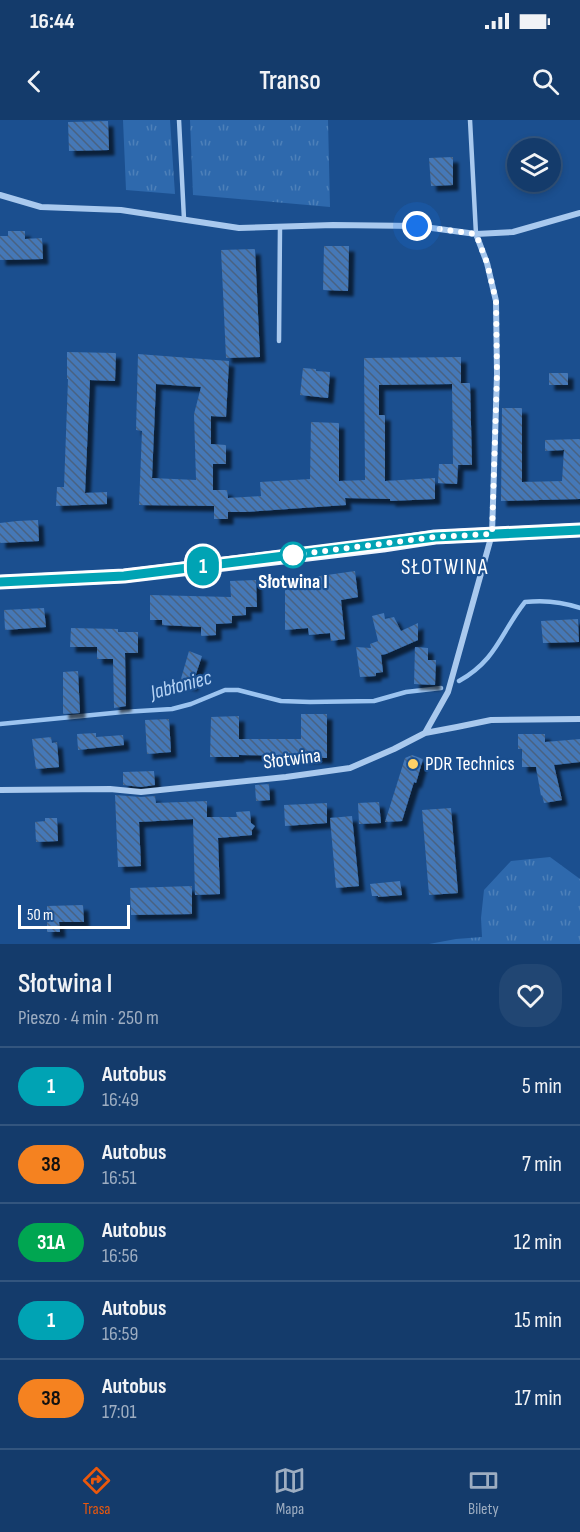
<!DOCTYPE html>
<html lang="pl">
<meta charset="utf-8">
<style>
body{margin:0;font-family:"Sofia Sans Condensed",sans-serif;background:#214673;color:#f1f3f6;height:100vh;display:flex;flex-direction:column;font-size:22px;white-space:nowrap}
*{box-sizing:border-box;margin:0}
p{font-size:20px;color:#9dadc1}
.icon{flex:none;width:33px;height:33px;fill:none;stroke:currentColor;stroke-width:2;stroke-linecap:round;stroke-linejoin:round}
.map{position:relative;height:824px;overflow:hidden}
.drawer{display:flex;flex-direction:column;background:#143b6b;flex:1}
.drawer>*{flex:none}
.badge{padding:0 12px;border-radius:20px;font-size:21px;line-height:39px}
.controls{position:absolute;left:507px;top:18px;display:grid;gap:12px}
.controls a{display:grid;place-items:center;width:54px;height:54px;border-radius:50%;background:#143b6b;box-shadow:0 3px 9px #0003,0 0 0 2px #33557e;font-size:30px}
.scale{position:absolute;left:18px;bottom:15px;width:112px;box-sizing:border-box;padding-left:6px;border:3px solid #fff;border-top:0;font-size:16px;line-height:21px;white-space:nowrap;color:#fff;-webkit-text-stroke:4px #1b4f8f;paint-order:stroke}
.you{position:absolute;width:30px;height:30px;margin:-15px;border:4px solid #fff;border-radius:50%;background:#1a73e8;box-shadow:0 0 0 9px #1a73e833}
.map>.badge{position:absolute;translate:-50% -50%;box-shadow:0 0 0 3px #fff}
.round{display:grid;place-items:center;flex:none;width:63px;height:63px;border-radius:24px;background:#214673}
.head{display:flex;align-items:center;justify-content:space-between;height:102px;padding:0 18px}
h1{font-size:28px;font-weight:600;line-height:45px}
ul{padding:0;list-style:none}
li{display:flex;align-items:center;gap:18px;height:78px;padding:0 18px;border-top:2px solid #33557e}
li div{flex:1}
li b{display:block;font-size:22px}
li em{font-style:normal}
li .badge{min-width:66px;font-weight:700;text-align:center}
.status{display:flex;justify-content:space-between;align-items:center;height:42px;padding:0 30px;background:#143b6b;direction:ltr}
.status svg{height:16px;fill:currentColor}
header{display:flex;justify-content:space-between;align-items:center;height:78px;padding:0 18px;background:#143b6b;font-size:27px;font-weight:600}
.menu{display:flex;justify-content:space-around;align-items:center;height:84px;border-top:2px solid #33557e;background:#143b6b;font-size:16px;color:#9dadc1}
.menu a{display:grid;justify-items:center;gap:3px}
.menu .selected{color:#ea580c}
.map>svg:first-child{display:block}
</style>
<div class="status"><b>16:44</b><svg viewBox="0 0 49 12"><path d="M0 12V9h3v3zM5 12V6h3v6zM10 12V3h3v9zM15 12V0h3v12zM26 1h20v11H26zM47 4h2v5h-2z"/></svg></div>
<header><svg class="icon" aria-label="back" viewBox="0 0 24 24"><path d="M15 5l-7 7 7 7"/></svg>Transo<svg class="icon" aria-label="search" viewBox="0 0 24 24"><circle cx="10" cy="10" r="6"/><path d="M15 15l6 6"/></svg></header>
<div class="map">
<svg width="580" height="824" viewBox="0 0 580 824">
<defs>
<pattern id="grass-tufts" width="24" height="20" patternUnits="userSpaceOnUse" patternTransform="scale(1.5)"><rect width="24" height="20" fill="#2e69ad"/><path d="M3 7l-1-3M5 7V3M7 7l1-3M15 17l-1-3M17 17v-4M19 17l1-3" fill="none" stroke="#4d80b9"/></pattern>
<pattern id="building-back-hatch" width="6" height="6" patternUnits="userSpaceOnUse" patternTransform="scale(1.5)"><rect width="6" height="6" fill="#4478b7"/><path d="M-1 5l2 2M0 0l6 6M5-1l2 2" fill="none" stroke="#486282"/></pattern>
<filter id="shadow"><feDropShadow dx="5.5" dy="5.5" stdDeviation="1.5" flood-color="#0009"/></filter>
</defs>
<rect width="100%" height="100%" fill="#1b4f8f"/>
<path fill="url(#grass-tufts)" d="M 123,0 L 170,0 L 175,74 L 126,70 Z
M 190,0 L 328,0 L 330,87 L 193,75 Z
M 550,737 L 580,759 L 580,824 L 429,824 L 456,819 L 482,817 L 481,798 L 484,770 L 511,741 Z"/>
<g fill="none" stroke-linecap="round" stroke-linejoin="round">
<path stroke="#9cc4f0" stroke-width="4.5" d="M 459,561 C 497,540 501,512 525,482 C 543,480 563,482 580,488
M 0,604 L 123,592 L 172,589 L 191,584 L 225,570 L 238,570 L 281,581 L 310,582 L 374,581 L 406,572 L 441,568"/>
</g>
<path fill="url(#building-back-hatch)" fill-rule="evenodd" filter="url(#shadow)" d="M 108,1 L 109,30 L 69,31 L 68,2 Z
M 453,37 L 453,65 L 431,66 L 429,38 Z
M 8,111 L 25,111 L 25,119 L 42,118 L 43,139 L 0,140 L 0,116 L 8,116 Z
M 324,126 L 349,126 L 348,171 L 323,170 Z
M 255,129 L 260,237 L 226,238 L 221,130 Z
M 67,232 L 116,233 L 115,261 L 90,260 L 85,373 L 107,372 L 107,384 L 56,386 L 57,367 L 64,367 L 68,259 L 67,259 Z
M 138,234 L 229,241 L 226,297 L 211,296 L 211,324 L 226,325 L 226,344 L 213,344 L 213,370 L 227,370 L 228,378 L 261,376 L 260,362 L 310,359 L 311,302 L 339,303 L 339,361 L 365,360 L 364,238 L 461,237 L 461,263 L 470,263 L 472,345 L 458,345 L 457,364 L 438,363 L 439,344 L 453,344 L 452,264 L 379,265 L 379,295 L 385,295 L 385,361 L 435,358 L 435,379 L 390,381 L 390,379 L 345,378 L 346,385 L 245,392 L 228,392 L 228,399 L 214,399 L 214,386 L 139,385 L 142,311 L 136,310 ZM 156,264 L 201,267 L 194,294 L 196,360 L 152,358 Z
M 303,248 L 316,249 L 316,251 L 330,252 L 328,278 L 300,275 Z
M 549,253 L 568,253 L 568,265 L 549,265 Z
M 502,288 L 522,288 L 522,362 L 562,361 L 564,330 L 545,331 L 545,320 L 580,319 L 580,379 L 501,381 Z
M 38,400 L 39,421 L 0,423 L 0,403 L 17,401 Z
M 355,451 L 358,477 L 341,480 L 345,519 L 331,521 L 330,513 L 309,515 L 308,508 L 285,510 L 285,461 Z
M 256,460 L 257,487 L 246,487 L 246,495 L 232,496 L 232,503 L 216,504 L 216,515 L 201,516 L 201,507 L 162,505 L 162,500 L 150,500 L 150,475 L 231,477 L 230,461 Z
M 44,488 L 46,507 L 5,510 L 4,490 Z
M 384,493 L 385,499 L 394,497 L 401,511 L 418,503 L 418,520 L 386,534 L 381,535 L 383,552 L 376,553 L 376,556 L 360,557 L 356,527 L 371,528 L 370,524 L 378,521 L 372,496 Z
M 578,499 L 579,522 L 543,523 L 541,501 Z
M 71,508 L 118,509 L 118,512 L 138,512 L 138,533 L 125,533 L 126,586 L 114,588 L 113,539 L 97,539 L 97,527 L 70,527 Z
M 415,527 L 428,528 L 428,540 L 436,540 L 435,565 L 414,564 Z
M 189,531 L 202,536 L 192,566 L 180,562 Z
M 78,551 L 80,593 L 63,594 L 63,552 Z
M 301,594 L 327,594 L 327,638 L 302,638 L 302,636 L 239,635 L 239,637 L 210,637 L 211,597 L 239,596 L 239,619 L 301,619 Z
M 169,599 L 171,632 L 147,634 L 145,600 Z
M 96,613 L 96,617 L 123,615 L 124,625 L 78,630 L 77,614 Z
M 518,614 L 545,614 L 545,622 L 580,619 L 580,642 L 554,645 L 562,680 L 544,683 L 542,675 L 541,676 L 536,647 L 522,647 L 522,629 L 518,629 Z
M 51,617 L 52,623 L 57,622 L 59,647 L 36,649 L 32,619 Z
M 412,635 L 423,639 L 416,663 L 414,662 L 402,701 L 385,702 L 405,638 Z
M 154,651 L 155,665 L 141,667 L 123,665 L 123,652 Z
M 269,664 L 270,680 L 256,681 L 255,665 Z
M 115,675 L 141,677 L 155,676 L 156,683 L 207,681 L 207,697 L 237,697 L 236,692 L 250,691 L 251,703 L 255,706 L 252,710 L 252,715 L 218,718 L 220,774 L 195,775 L 193,699 L 139,702 L 141,746 L 118,747 Z
M 379,682 L 381,703 L 359,704 L 358,683 Z
M 327,683 L 327,703 L 285,706 L 284,685 Z
M 451,688 L 458,773 L 429,775 L 422,690 Z
M 352,696 L 359,766 L 336,768 L 330,698 Z
M 45,698 L 57,698 L 58,721 L 36,722 L 35,702 L 45,701 Z
M 400,761 L 402,775 L 378,777 L 378,776 L 372,776 L 370,764 Z
M 192,766 L 192,794 L 131,795 L 130,768 Z
M 83,785 L 84,802 L 59,802 L 60,812 L 47,812 L 47,786 Z"/>
<g fill="none" stroke-linecap="round" stroke-linejoin="round">
<path stroke="#a9c9ee" stroke-width="4.5" d="M 179,0 L 184,99
M 470,0 L 476,114
M 279,221 L 280,107"/>
<path stroke="#a9c9ee" stroke-width="6" d="M 0,75 L 41,87 L 121,90 L 239,108 L 333,105 L 417,106 L 476,114 L 513,112 L 580,93
M 425,613 L 448,572 L 492,414 L 497,254 L 496,181 L 487,143 L 476,114
M 0,670 L 110,669 L 141,672 L 286,657 L 350,648 L 394,629 L 425,613 L 457,607 L 491,600 L 580,599"/>
<path stroke="#f0f6ff" stroke-width="15" d="M 0,462 L 124,456 L 383,425 L 435,417 L 580,410"/>
</g>
<g fill="none" stroke-linecap="round" stroke-linejoin="round">
<g stroke="#fff" stroke-width="14">
<path id="line" d="M 0,462 L 124,456 L 435,417 L 580,410"/>
</g>
<use href="#line" stroke="#00a3b4" stroke-width="9"/>
<path stroke="#fff" stroke-width="6" stroke-dasharray="0 10.8" d="M 293,435 L 435,417 L 492,414 L 497,254 L 496,181 L 487,143 L 476,114 L 417,106"/>
</g>
<circle fill="#fff" stroke="#00a3b4" stroke-width="3" cx="293" cy="435" r="12"/>
<circle fill="#ffd166" stroke="#1b4f8f" stroke-width="2" cx="413" cy="644" r="6"/>
<g text-anchor="middle" dominant-baseline="central" stroke-width="4.5" stroke-linejoin="round" paint-order="stroke">
<g font-size="20" font-weight="bold" fill="#fff" stroke="#1b4f8f">
<text x="293" y="462">Słotwina I</text>
</g>
<g font-size="20" fill="#fff" stroke="#1b4f8f">
<text transform="translate(292 639) rotate(-7)">Słotwina</text>
</g>
<g font-size="20" fill="#fff" stroke="#1b4f8f" text-anchor="start">
<text x="425" y="644">PDR Technics</text>
</g>
<g font-size="21" font-style="italic" fill="#b5d3f5" stroke="#1b4f8f">
<text transform="translate(181 565) rotate(-15)">Jabłoniec</text>
</g>
<g font-size="22" letter-spacing="1.5" fill="#fff" stroke="#1b4f8f">
<text x="445" y="447">SŁOTWINA</text>
</g>
</g>
</svg>
<div class="controls">
<a><svg class="icon" aria-label="layers" viewBox="0 0 24 24"><path d="M12 4l9 5-9 5-9-5zM3 14l9 5 9-5"/></svg></a>
</div>
<div class="scale">50 m</div>
<div class="you" style="left:417px;top:106px"></div>
<b class="badge" style="left:203px;top:446px;background:#00a3b4;color:#fff">1</b>
</div>
<section class="drawer">
<div class="head"><div><h1>Słotwina I</h1><p>Pieszo · 4 min · 250 m</p></div><a class="round"><svg class="icon" aria-label="heart" viewBox="0 0 24 24"><path d="M12 20l-8-8c-3-5 5-10 8-4 3-6 11-1 8 4z"/></svg></a></div>
<ul>
<li><span class="badge" style="background:#00a3b4;color:#fff">1</span><div><b>Autobus</b><p>16:49</p></div><em>5 min</em></li>
<li><span class="badge" style="background:#f58220;color:#111">38</span><div><b>Autobus</b><p>16:51</p></div><em>7 min</em></li>
<li><span class="badge" style="background:#00a651;color:#fff">31A</span><div><b>Autobus</b><p>16:56</p></div><em>12 min</em></li>
<li><span class="badge" style="background:#00a3b4;color:#fff">1</span><div><b>Autobus</b><p>16:59</p></div><em>15 min</em></li>
<li><span class="badge" style="background:#f58220;color:#111">38</span><div><b>Autobus</b><p>17:01</p></div><em>17 min</em></li>
</ul>
</section>
<nav class="menu">
<a class="selected"><svg class="icon" aria-label="directions" viewBox="0 0 24 24"><path d="M12 3l9 9-9 9-9-9zM9 14v-3h6M13 9l2 2-2 2"/></svg>Trasa</a>
<a><svg class="icon" aria-label="map" viewBox="0 0 24 24"><path d="M3 6l6-2 6 2 6-2v14l-6 2-6-2-6 2zM9 4v14M15 6v14"/></svg>Mapa</a>
<a><svg class="icon" aria-label="tickets" viewBox="0 0 24 24"><path d="M3 7h18v10H3zM15 7v10"/></svg>Bilety</a>
</nav>
